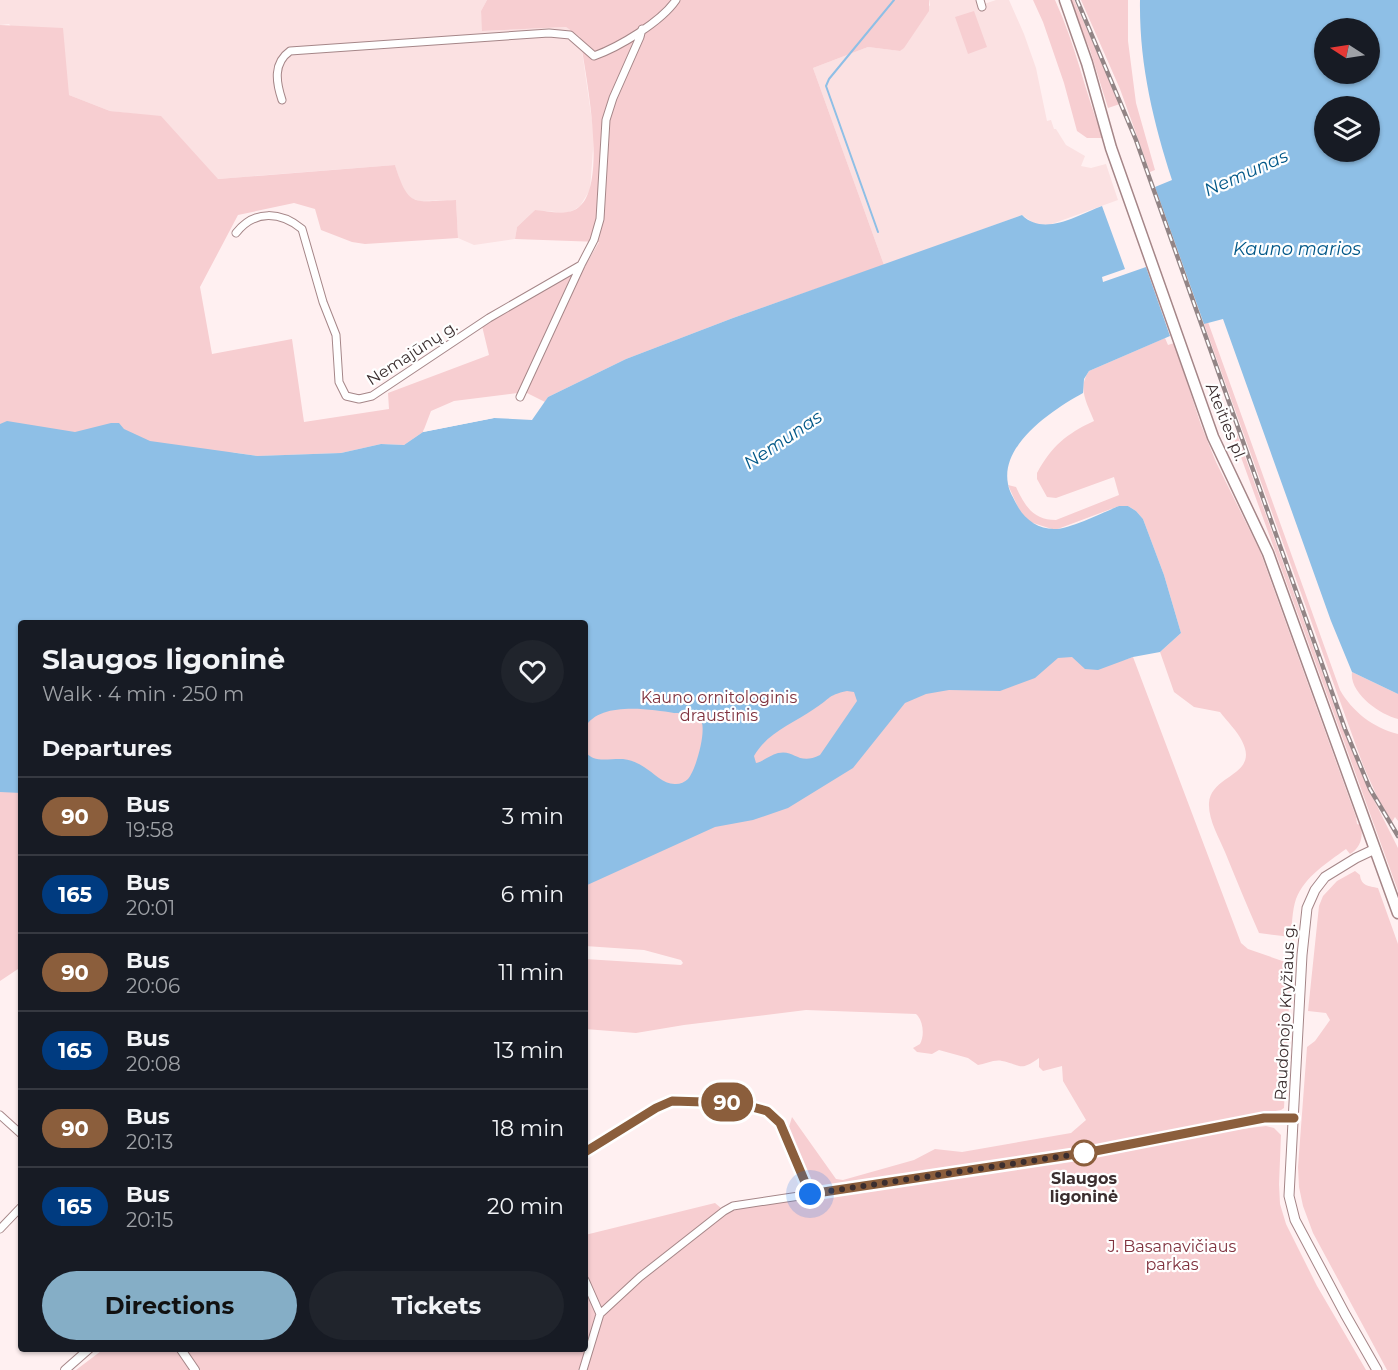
<!DOCTYPE html>
<meta charset="utf-8">
<style>
body{margin:0;font-family:Montserrat,sans-serif;background:#20242c;color:#f1f3f6;height:100vh;display:flex;flex-direction:column;font-size:22px;white-space:nowrap}
*{box-sizing:border-box;margin:0}
p{font-size:20px;color:#9ea1a6}
.icon{flex:none;width:33px;height:33px;fill:none;stroke:currentColor;stroke-width:2;stroke-linecap:round;stroke-linejoin:round}
.map{position:relative;flex:1;overflow:hidden}
.details{position:absolute;left:18px;top:620px;width:570px;height:732px;display:flex;flex-direction:column;background:#171b24;border-radius:6px;box-shadow:0 2px 4px #0004}
.details>*{flex:none}
.badge{padding:0 12px;border-radius:20px;font-size:21px;line-height:39px}
.needle{width:39px;rotate:282deg}
.controls{position:absolute;left:1314px;top:18px;display:grid;gap:12px}
.controls a{display:grid;place-items:center;width:66px;height:66px;border-radius:50%;background:#171b24;box-shadow:0 2px 4px #0004;font-size:30px}
.you{position:absolute;width:30px;height:30px;margin:-15px;border:4px solid #fff;border-radius:50%;background:#1a73e8;box-shadow:0 0 0 9px #1a73e833}
.map>.badge{position:absolute;translate:-50% -50%;box-shadow:0 0 0 3px #fff}
h2{padding:0 24px;font-size:22px;line-height:54px}
.round{display:grid;place-items:center;flex:none;width:63px;height:63px;border-radius:32px;background:#20242c}
.headline{display:flex;align-items:center;justify-content:space-between;height:102px;padding:0 24px}
h1{font-size:28px;font-weight:700;line-height:45px}
.cta{display:flex;gap:12px;margin-top:auto;padding:12px 24px}
.cta a{flex:1;height:69px;border-radius:36px;background:#85aec6;color:#111;font-size:24px;font-weight:700;line-height:69px;text-align:center}
.cta a+a{background:#20242c;color:#f1f3f6}
ul{padding:0;list-style:none}
li{display:flex;align-items:center;gap:18px;height:78px;padding:0 24px;border-top:2px solid #363941}
li div{flex:1}
li b{display:block;font-size:22px}
li em{font-style:normal}
li .badge{min-width:66px;font-weight:700;text-align:center}
.map>svg:first-child{display:block}
</style>
<div class="map">
<svg width="1398" height="1370" viewBox="0 0 1398 1370">
<rect width="100%" height="100%" fill="#fff0f1"/>
<path fill="#fbe1e2" d="M 0,0 L 487,0 L 481,11 L 483,31 L 566,27 L 580,37 L 594,135 L 590,190 L 580,206 L 574,210 L 566,213 L 535,210 L 517,227 L 515,239 L 474,245 L 458,238 L 456,200 L 420,201 L 410,198 L 403,190 L 395,165 L 217,179 L 161,117 L 110,111 L 69,95 L 9,24 L 0,25 Z
M 929,0 L 975,0 L 984,4 L 996,0 L 1009,0 L 1024,34 L 1036,68 L 1047,121 L 1051,120 L 1054,129 L 1056,129 L 1066,145 L 1085,156 L 1081,166 L 1091,168 L 1106,164 L 1118,200 L 1049,225 L 1035,224 L 1022,215 L 884,265 L 813,68 L 868,47 L 900,51 L 930,5 Z"/>
<path fill="#f7ced1" d="M 487,0 L 929,0 L 929,11 L 904,48 L 900,51 L 868,47 L 813,68 L 884,265 L 733,318 L 626,359 L 548,397 L 545,402 L 525,392 L 454,401 L 431,411 L 423,432 L 404,445 L 381,444 L 341,453 L 257,456 L 230,452 L 1124,660 L 1133,657 L 1241,943 L 1248,949 L 1291,964 L 1284,1108 L 1281,1110 L 1126,1139 L 1118,1144 L 1061,1151 L 812,1191 L 789,1127 L 792,1117 L 836,1179 L 843,1180 L 914,1160 L 935,1149 L 962,1152 L 1071,1133 L 1086,1120 L 1063,1081 L 1062,1066 L 1043,1071 L 1039,1067 L 1039,1058 C 1019,1072 1022,1065 1002,1061 C 995,1059 985,1064 978,1065 L 968,1058 L 939,1050 L 932,1054 L 917,1052 L 913,1048 L 920,1044 C 925,1035 923,1020 916,1014 L 806,1010 L 684,1025 L 636,1033 L 585,1029 L 585,959 L 681,965 L 683,963 L 681,960 L 644,950 L 585,946 L 585,622 L 21,622 L 21,967 L 0,981 L 0,25 L 63,28 L 69,95 L 110,111 L 161,116 L 218,179 L 395,165 C 409,209 413,201 456,200 L 458,238 L 365,244 L 352,242 L 321,230 L 315,209 L 294,203 L 238,215 L 200,287 L 212,354 L 292,339 L 304,422 L 389,409 L 388,393 L 489,355 L 482,326 L 585,266 L 599,242 L 515,239 L 517,227 L 535,210 C 549,211 569,217 580,206 C 608,181 585,72 580,37 L 566,27 L 482,31 L 481,11 Z
M 1033,0 L 1055,0 C 1076,45 1085,93 1103,138 L 1087,138 L 1077,131 L 1064,83 L 1043,22 Z
M 1069,0 L 1074,0 L 1120,104 L 1108,108 L 1090,50 Z
M 1081,0 L 1128,0 L 1128,41 L 1136,103 L 1155,170 L 1150,172 L 1120,89 Z
M 974,11 L 987,47 L 968,54 L 955,17 Z
M 1208,322 L 1340,690 C 1352,711 1373,728 1398,734 L 1398,821 L 1395,817 L 1392,822 L 1379,801 L 1363,765 L 1204,324 Z
M 1165,338 L 1168,345 L 1174,343 L 1201,425 L 1216,462 L 1260,551 L 1356,817 L 1357,824 L 1361,825 C 1363,838 1361,847 1350,854 L 1346,849 C 1327,863 1305,876 1296,899 C 1292,911 1292,925 1291,937 L 1259,933 C 1247,906 1236,879 1225,852 C 1219,838 1208,819 1209,803 C 1211,774 1260,776 1242,741 C 1237,731 1227,721 1220,712 L 1194,707 L 1174,692 L 1160,652 L 1181,633 L 1164,575 L 1143,519 L 1136,511 L 1128,506 L 1119,506 L 1055,530 L 1030,522 L 1022,516 L 1008,485 L 1016,487 C 1025,506 1033,520 1056,520 L 1119,495 L 1114,477 L 1056,498 L 1047,497 L 1037,479 L 1037,473 C 1052,446 1066,434 1094,421 C 1087,403 1077,388 1089,371 Z
M 1237,434 L 1340,722 L 1366,784 L 1398,848 L 1398,891 L 1233,435 Z
M 1352,672 L 1398,694 L 1398,719 C 1380,715 1349,693 1352,672 Z
M 1355,871 L 1360,875 C 1361,886 1369,886 1378,888 L 1398,944 L 1398,1370 L 1387,1370 L 1313,1233 L 1303,1206 L 1299,1187 L 1298,1167 L 1307,1047 L 1315,1041 L 1330,1020 L 1326,1013 L 1308,1011 L 1319,906 L 1323,896 L 1337,881 Z
M 1266,1126 L 1274,1128 L 1281,1135 L 1279,1184 L 1280,1204 L 1286,1224 L 1317,1286 L 1366,1370 L 76,1370 L 105,1348 L 585,1348 L 585,1235 L 715,1203 L 721,1208 L 725,1213 L 754,1205 L 1078,1157 L 1217,1132 Z"/>
<path fill="#8ebfe6" fill-rule="evenodd" d="M 1140,0 L 1398,0 L 1398,694 L 1352,672 L 1331,621 L 1223,319 L 1204,324 L 1155,187 L 1172,180 C 1153,121 1139,63 1140,0 ZM 1370,28 L 1370,74 L 1324,74 L 1324,28 ZM 1370,106 L 1370,152 L 1324,152 L 1324,106 Z
M 1102,206 L 1125,269 L 1102,277 L 1103,282 L 1146,267 L 1170,336 L 1089,371 L 1084,379 L 1083,393 C 1054,409 1000,444 1008,484 C 1009,491 1014,499 1017,505 C 1024,519 1038,529 1054,529 C 1068,530 1104,512 1119,506 L 1128,506 L 1136,511 L 1143,519 L 1164,575 L 1181,633 L 1160,652 L 1133,657 L 1098,670 L 1085,669 L 1072,657 L 1058,658 L 1035,678 L 1000,691 L 949,690 L 926,694 L 905,703 L 853,768 L 788,808 L 753,820 L 715,827 L 585,886 L 585,751 C 593,764 610,758 623,759 C 631,760 638,763 644,767 C 654,773 664,785 676,784 C 680,784 685,782 688,779 C 696,770 708,728 700,718 C 695,712 682,714 674,713 C 650,709 598,701 585,728 L 585,622 L 21,622 L 21,793 L 0,792 L 0,424 L 7,421 L 75,432 L 111,423 L 119,423 L 124,429 L 150,441 L 257,456 L 341,453 L 381,444 L 404,445 L 423,432 L 494,418 L 532,420 L 548,397 L 626,359 L 733,318 L 1022,215 C 1044,237 1078,215 1102,206 ZM 847,691 L 854,692 L 857,701 L 820,755 C 798,766 795,749 778,753 C 770,755 764,761 756,763 L 754,756 C 768,732 792,724 814,709 C 829,700 827,695 847,691 Z"/>
<path fill="#fff0f1" d="M 493,415 L 520,415 L 519,418 L 494,418 L 423,432 L 424,429 Z"/>
<g fill="none" stroke-linecap="round" stroke-linejoin="round">
<path stroke="#8ebfe6" stroke-width="2" d="M 878,232 L 826,86 L 829,79 L 894,0"/>
<g stroke="#a58688" stroke-width="9">
<path id="minor" d="M 980,0 L 982,7
M 282,100 C 276,82 273,63 290,51 L 549,33 L 570,35 L 594,56 C 619,47 661,22 676,0
M 236,233 C 255,209 281,212 302,229 L 323,302 L 336,335 L 339,382 L 346,396 L 359,399 L 372,396 L 489,318 L 581,265
M 520,397 L 581,265 L 594,240 L 600,219 L 606,120 L 613,98 L 640,37 L 642,29
M 0,1115 L 21,1134
M 585,1152 L 663,1104 L 672,1101 C 702,1102 759,1096 779,1121 C 791,1137 802,1174 810,1194
M 0,1229 L 21,1207
M 600,1314 L 640,1277 L 724,1211 L 733,1206 L 1090,1152 L 1160,1140 L 1242,1122 L 1277,1117 L 1294,1118
M 583,1370 L 600,1314 L 585,1280"/>
</g>
<g stroke="#a58688" stroke-width="10">
<path id="tertiary" d="M 180,1348 L 195,1370
M 65,1370 L 90,1348"/>
</g>
<g stroke="#a58688" stroke-width="11">
<path id="secondary" d="M 1375,849 L 1356,858 L 1325,877 L 1315,890 L 1307,908 L 1302,955 L 1289,1196 L 1295,1220 L 1345,1314 L 1377,1370"/>
</g>
<g stroke="#a58688" stroke-width="13">
<path id="primary" d="M 1065,0 L 1087,63 L 1111,148 L 1213,437 L 1268,553 L 1398,913"/>
</g>
<use href="#minor" stroke="#fff" stroke-width="7"/>
<use href="#tertiary" stroke="#fff" stroke-width="8"/>
<use href="#secondary" stroke="#fff" stroke-width="9"/>
<use href="#primary" stroke="#fff" stroke-width="10"/>
<g stroke="#938586" stroke-width="4.5">
<path id="rail" d="M 1077,0 L 1136,140 L 1345,729 L 1370,789 L 1398,836"/>
</g>
<use href="#rail" stroke="#fff" stroke-width="2" stroke-dasharray="7" stroke-linecap="butt"/>
</g>
<g fill="none" stroke-linecap="round" stroke-linejoin="round">
<g stroke="#fff" stroke-width="14">
<path id="line" d="M 585,1152 L 656,1108 L 672,1101 L 737,1103 L 767,1111 L 780,1123 L 810,1194 L 1090,1152 L 1264,1118 L 1294,1118"/>
</g>
<use href="#line" stroke="#8b5e3c" stroke-width="9"/>
<path stroke="#3b2e2f" stroke-width="6" stroke-dasharray="0 10.8" d="M 810,1194 L 1084,1153"/>
</g>
<circle fill="#fff" stroke="#8b5e3c" stroke-width="3" cx="1084" cy="1153" r="12"/>
<g text-anchor="middle" dominant-baseline="central" stroke-width="4.5" stroke-linejoin="round" paint-order="stroke">
<g font-size="16" fill="#3b2e2f" stroke="#fff">
<text transform="translate(412 353) rotate(-33)">Nemajūnų g.</text>
<text transform="translate(1226 422) rotate(68)">Ateities pl.</text>
<text transform="translate(1285 1012) rotate(-87)">Raudonojo Kryžiaus g.</text>
</g>
<g font-size="16" fill="#80333f" stroke="#fff">
<text x="719" y="697">Kauno ornitologinis<tspan x="719" dy="18">draustinis</tspan></text>
<text x="1172" y="1246">J. Basanavičiaus<tspan x="1172" dy="18">parkas</tspan></text>
</g>
<g font-size="16" font-weight="bold" fill="#3b2e2f" stroke="#fff">
<text x="1084" y="1178">Slaugos<tspan x="1084" dy="18">ligoninė</tspan></text>
</g>
<g font-size="18" font-style="italic" fill="#025888" stroke="#fff">
<text transform="translate(1246 173) rotate(-24)">Nemunas</text>
<text x="1297" y="249">Kauno marios</text>
<text transform="translate(783 440) rotate(-34)">Nemunas</text>
</g>
</g>
</svg>
<div class="controls">
<a><svg class="needle" viewBox="-14 -14 28 28"><path d="M0-13l5 13h-10z" fill="#e53935"/><path d="M0 13l5-13h-10z" fill="#9ea1a6"/></svg></a>
<a><svg class="icon" aria-label="layers" viewBox="0 0 24 24"><path d="M12 4l9 5-9 5-9-5zM3 14l9 5 9-5"/></svg></a>
</div>
<div class="you" style="left:810px;top:1194px"></div>
<b class="badge" style="left:727px;top:1102px;background:#8b5e3c;color:#fff">90</b>
<section class="details">
<div class="headline"><div><h1>Slaugos ligoninė</h1><p>Walk · 4 min · 250 m</p></div><a class="round"><svg class="icon" aria-label="heart" viewBox="0 0 24 24"><path d="M12 20l-8-8c-3-5 5-10 8-4 3-6 11-1 8 4z"/></svg></a></div>
<h2>Departures</h2>
<ul>
<li><span class="badge" style="background:#8b5e3c;color:#fff">90</span><div><b>Bus</b><p>19:58</p></div><em>3 min</em></li>
<li><span class="badge" style="background:#003b80;color:#fff">165</span><div><b>Bus</b><p>20:01</p></div><em>6 min</em></li>
<li><span class="badge" style="background:#8b5e3c;color:#fff">90</span><div><b>Bus</b><p>20:06</p></div><em>11 min</em></li>
<li><span class="badge" style="background:#003b80;color:#fff">165</span><div><b>Bus</b><p>20:08</p></div><em>13 min</em></li>
<li><span class="badge" style="background:#8b5e3c;color:#fff">90</span><div><b>Bus</b><p>20:13</p></div><em>18 min</em></li>
<li><span class="badge" style="background:#003b80;color:#fff">165</span><div><b>Bus</b><p>20:15</p></div><em>20 min</em></li>
</ul>
<div class="cta"><a>Directions</a><a>Tickets</a></div>
</section>
</div>
